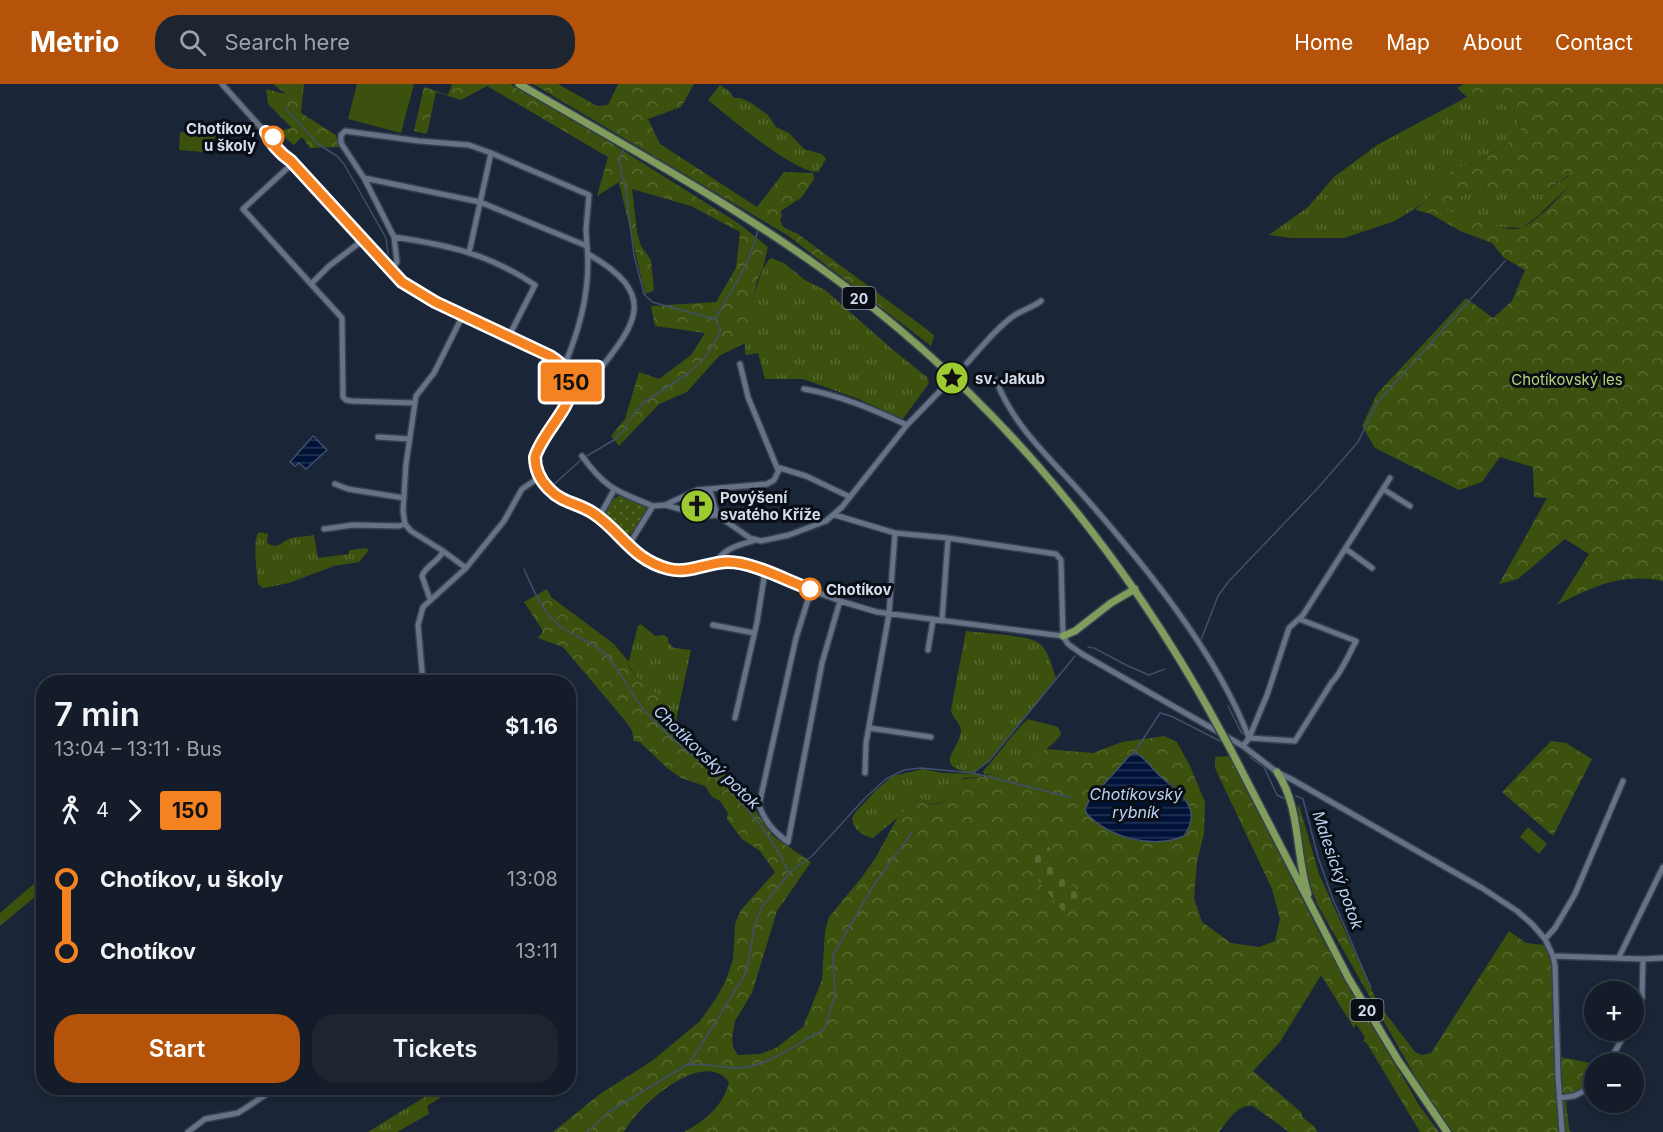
<!DOCTYPE html>
<meta charset="utf-8">
<style>
body{margin:0;font-family:Inter,sans-serif;background:#1d2531;color:#f1f3f6;height:100vh;display:flex;flex-direction:column;font-size:22px;white-space:nowrap}
*{box-sizing:border-box;margin:0}
p{font-size:20px;color:#9da1a8}
.icon{flex:none;width:33px;height:33px;fill:none;stroke:currentColor;stroke-width:2;stroke-linecap:round;stroke-linejoin:round}
.map{position:relative;flex:1;overflow:hidden}
.sheet{position:absolute;left:36px;top:591px;width:540px;height:420px;display:flex;flex-direction:column;background:#141c29;border-radius:24px;box-shadow:0 3px 9px #0003,0 0 0 2px #333a46}
.sheet>*{flex:none}
.badge{padding:0 12px;border-radius:4px;font-size:21px;line-height:39px}
.buttons{position:absolute;left:1584px;top:897px;display:grid;gap:12px}
.buttons a{display:grid;place-items:center;width:60px;height:60px;border-radius:50%;background:#141c29;box-shadow:0 3px 9px #0003,0 0 0 2px #333a46;font-size:30px}
.map>.badge{position:absolute;translate:-50% -50%;box-shadow:0 0 0 3px #fff}
.legs{display:flex;align-items:center;gap:9px;height:66px;padding:0 18px;font-size:20px}
.legs p{margin-inline-start:auto}
.summary{display:flex;align-items:center;justify-content:space-between;height:102px;padding:0 18px}
h1{font-size:33px;font-weight:600;line-height:45px}
.action{display:flex;gap:12px;margin-top:auto;padding:12px 18px}
.action a{flex:1;height:69px;border-radius:24px;background:#b45309;color:#fff;font-size:24px;font-weight:600;line-height:69px;text-align:center}
.action a+a{background:#1d2531;color:#f1f3f6}
ul{padding:0 18px;list-style:none}
li{display:flex;align-items:center;gap:21px;height:72px;font-size:22px}
li i{display:grid;place-items:center;width:9px;height:100%;margin:0 8px;background:currentColor}
li i::after{content:'';width:15px;height:15px;margin:-8px;border:4px solid;border-radius:50%;background:#141c29}
li p{margin-inline-start:auto}
li:first-child i{background:linear-gradient(#0000 50%,currentColor 0)}
li:last-child i{background:linear-gradient(currentColor 50%,#0000 0)}
header{display:flex;align-items:center;gap:36px;box-sizing:border-box;height:84px;padding:0 30px;background:#b45309;color:#fff}
header strong{font-size:28px}
nav{display:flex;gap:33px;margin-inline-start:auto;font-size:21px}
.search{width:420px;height:54px;background:#1d2531;display:flex;align-items:center;gap:15px;box-sizing:border-box;padding:0 21px;border-radius:24px;color:#9da1a8;font-size:22px}
.map>svg:first-child{display:block}
</style>
<header>
<strong>Metrio</strong>
<div class="search"><svg class="icon" aria-label="search" viewBox="0 0 24 24"><circle cx="10" cy="10" r="6"/><path d="M15 15l6 6"/></svg>Search here</div>
<nav><a>Home</a><a>Map</a><a>About</a><a>Contact</a></nav>
</header>
<div class="map">
<svg width="1663" height="1048" viewBox="0 0 1663 1048">
<defs>
<pattern id="grass-tufts" width="24" height="20" patternUnits="userSpaceOnUse" patternTransform="scale(1.5)"><rect width="24" height="20" fill="#3d510e"/><path d="M3 7l-1-3M5 7V3M7 7l1-3M15 17l-1-3M17 17v-4M19 17l1-3" fill="none" stroke="#586a31"/></pattern>
<pattern id="forest-crowns" width="20" height="18" patternUnits="userSpaceOnUse" patternTransform="scale(1.5)"><rect width="20" height="18" fill="#3d510e"/><path d="M2 6a3 3 0 1 1 6 0M12 15a3 3 0 1 1 6 0" fill="none" stroke="#586a31"/></pattern>
<pattern id="cemetery-stones" width="16" height="16" patternUnits="userSpaceOnUse" patternTransform="scale(1.5)"><rect width="16" height="16" fill="#3d510e"/><path d="M2 7V4a2 2 0 0 1 4 0v3zM10 15v-3a2 2 0 0 1 4 0v3z" fill="#586a31"/></pattern>
<pattern id="park-dots" width="8" height="8" patternUnits="userSpaceOnUse" patternTransform="scale(1.5)"><rect width="8" height="8" fill="#3d510e"/><path d="M2 2h.1M6 6h.1" fill="none" stroke="#586a31" stroke-width="1.8" stroke-linecap="round"/></pattern>
<pattern id="water-rules" width="6" height="5" patternUnits="userSpaceOnUse" patternTransform="scale(1.5)"><rect width="6" height="5" fill="#001238"/><path d="M0 2.5h6" fill="none" stroke="#243455"/></pattern>
</defs>
<rect width="100%" height="100%" fill="#1a2537"/>
<path fill="url(#grass-tufts)" d="M 720,1 L 729,7 L 734,14 L 741,14 L 751,19 L 768,31 L 776,43 L 789,49 L 804,65 L 822,70 L 826,75 L 818,88 C 793,88 729,33 708,16 Z
M 1467,13 L 1499,17 L 1514,26 L 1521,47 L 1502,64 L 1450,88 L 1425,118 L 1395,137 L 1344,154 L 1292,154 L 1269,151 L 1308,123 L 1334,93 L 1377,61 Z
M 1569,92 L 1572,94 L 1570,101 L 1538,132 L 1521,144 L 1500,143 L 1454,131 L 1446,125 L 1446,118 L 1483,103 L 1521,111 L 1543,109 Z
M 771,174 L 784,179 L 805,196 L 825,206 L 892,265 L 927,293 L 929,299 L 903,335 L 856,314 L 803,295 L 765,295 L 758,269 L 747,271 L 745,269 L 745,259 C 747,242 758,182 771,174 Z
M 259,448 L 268,450 L 267,459 C 280,466 280,458 289,455 C 294,452 307,453 314,451 L 318,474 L 349,470 L 349,466 C 355,466 366,462 369,466 L 359,478 L 334,482 L 289,499 L 263,504 L 258,500 C 257,488 252,456 259,448 Z
M 641,540 L 655,552 L 664,551 L 668,554 L 668,558 L 674,564 L 691,566 L 676,636 L 672,636 L 662,616 L 639,596 L 628,580 L 638,542 Z
M 966,547 C 981,549 1031,551 1040,560 C 1049,567 1052,584 1056,594 L 990,676 L 973,689 C 930,683 960,665 961,647 C 961,639 952,634 951,626 Z
M 1028,635 L 1058,643 L 1061,650 C 1051,669 1005,687 984,691 L 983,687 C 999,671 1011,650 1028,635 Z
M 923,685 L 943,689 L 979,690 L 982,693 L 963,694 C 954,707 939,730 921,715 L 915,719 L 873,754 C 862,752 854,746 852,735 L 854,730 L 876,706 L 893,692 Z
M 439,1004 L 456,1004 L 427,1022 L 429,1030 L 397,1048 L 368,1048 Z"/>
<path fill="url(#forest-crowns)" fill-rule="evenodd" d="M 273,0 L 304,0 L 301,29 L 336,51 L 339,63 L 310,64 L 302,53 L 294,61 L 277,47 L 292,44 L 268,20 L 266,5 L 286,10 Z
M 452,0 L 510,0 L 603,54 L 738,139 L 768,163 L 763,184 L 757,197 L 745,259 L 719,272 L 687,308 L 659,320 L 619,362 L 611,352 L 625,335 L 639,288 L 659,295 L 691,271 L 705,249 L 655,242 L 651,222 L 716,218 L 736,184 L 740,148 L 691,122 L 632,105 L 637,148 L 641,162 L 651,176 L 654,206 L 645,210 L 619,98 L 597,112 L 608,73 L 487,2 L 461,16 L 436,8 L 427,50 L 414,47 L 424,3 L 448,11 Z
M 533,0 L 558,0 L 597,22 L 608,21 L 618,0 L 694,0 L 681,23 L 648,35 L 660,60 L 757,123 L 784,88 L 813,89 L 814,95 L 802,113 L 781,127 L 782,132 L 780,135 L 783,143 L 798,150 L 929,247 L 934,252 L 931,262 L 787,151 Z
M 1464,0 L 1663,0 L 1663,497 C 1622,489 1594,502 1557,521 L 1589,470 L 1565,455 L 1518,495 L 1499,500 L 1547,414 L 1534,413 L 1533,383 L 1500,373 L 1482,398 L 1459,406 L 1375,364 L 1362,342 L 1377,310 L 1466,214 L 1493,234 L 1512,217 L 1525,186 L 1504,174 L 1492,159 L 1460,147 L 1431,130 L 1415,126 L 1425,118 L 1450,88 L 1502,64 L 1521,47 L 1514,26 L 1499,17 L 1467,13 L 1457,4 ZM 1568,92 L 1572,95 L 1570,101 C 1558,114 1531,146 1513,145 C 1502,145 1492,140 1481,137 C 1470,134 1456,133 1446,125 L 1447,118 L 1483,103 L 1521,111 L 1543,109 Z
M 547,505 L 551,513 L 614,560 L 629,578 L 628,581 C 632,586 635,592 640,596 C 651,605 673,620 673,635 L 676,635 L 748,716 L 773,752 L 811,778 L 777,827 L 752,909 L 735,937 L 732,954 L 733,963 L 738,971 L 760,970 L 776,964 L 803,943 L 822,896 L 825,847 L 829,833 L 862,793 L 876,773 L 899,731 L 921,715 C 938,730 952,711 957,696 L 982,693 L 1025,677 L 1046,665 L 1093,669 L 1122,658 L 1164,652 L 1177,658 L 1190,682 L 1205,718 L 1204,749 L 1197,778 L 1194,814 L 1202,838 L 1231,859 L 1259,863 L 1275,857 L 1280,835 L 1272,805 L 1215,684 L 1215,673 L 1230,672 L 1322,854 L 1419,1021 L 1439,1048 L 1420,1048 L 1366,958 L 1363,958 L 1365,953 L 1356,940 L 1354,944 L 1321,891 L 1280,958 L 1253,987 L 1302,1029 L 1302,1033 L 1314,1042 L 1317,1048 L 1289,1048 L 1253,1022 C 1238,1019 1228,1037 1219,1048 L 684,1048 C 705,1037 724,1021 729,998 C 703,963 637,1023 624,1048 L 553,1048 L 600,1010 L 652,977 L 700,937 L 717,913 L 726,896 L 733,875 L 735,840 L 741,826 L 775,788 L 760,767 L 742,755 L 727,735 L 728,729 L 720,717 L 712,713 L 705,702 L 681,694 L 667,684 L 640,658 L 634,657 L 632,647 L 627,639 L 563,563 L 538,554 L 543,547 L 524,518 ZM 1130,671 L 1140,671 C 1147,678 1153,685 1160,692 C 1169,700 1181,705 1186,717 C 1203,750 1176,758 1148,757 C 1140,757 1129,756 1121,752 C 1110,745 1097,729 1087,720 Z
M 1551,657 L 1566,659 L 1592,675 L 1553,752 L 1502,708 Z
M 1299,721 L 1319,790 L 1374,911 L 1380,922 L 1415,968 L 1422,971 L 1431,969 L 1509,847 L 1526,859 L 1544,861 C 1560,889 1554,939 1555,972 L 1590,979 L 1594,994 L 1566,1018 L 1569,1045 L 1571,1048 L 1453,1048 L 1428,1015 L 1317,820 L 1308,795 L 1296,726 Z
M 43,792 L 43,806 L 0,842 L 0,829 Z"/>
<path fill="url(#cemetery-stones)" d="M 1049,763 L 1083,817 L 1064,829 L 1024,778 Z"/>
<path fill="url(#park-dots)" d="M 621,411 L 645,420 L 648,425 L 632,449 L 625,453 L 623,452 L 604,432 L 611,416 Z"/>
<path fill="#3d510e" d="M 357,0 L 414,0 L 401,49 L 348,35 Z
M 180,48 L 216,51 L 214,69 L 179,66 Z
M 1528,743 L 1547,760 L 1539,770 L 1520,753 Z"/>
<path fill="url(#water-rules)" stroke="#404f6d" stroke-width="1.5" d="M 313,352 L 327,366 L 306,385 L 299,379 L 295,382 L 290,378 Z
M 1136,669 C 1146,674 1152,685 1161,693 C 1179,709 1204,724 1184,752 C 1153,765 1110,754 1087,730 L 1085,725 L 1089,717 L 1130,671 Z"/>
<g fill="none" stroke-linecap="round" stroke-linejoin="round">
<path stroke="#404f6d" stroke-width="1.5" d="M 286,25 L 318,60 L 337,72 L 344,80 L 386,154 L 388,170
M 625,63 L 619,76 L 626,108 L 634,171 L 644,210 L 652,218 L 714,235
M 585,373 L 614,356 L 624,346 L 632,332 L 643,319 L 690,288 L 707,271 L 720,249 L 720,244 L 715,235 C 732,206 750,179 758,146
M 542,407 L 552,402 L 581,376
M 524,485 C 533,505 542,528 560,542 C 573,552 591,557 603,568 C 617,580 631,612 645,627 C 668,654 697,673 722,698 C 748,724 774,755 789,789
M 1201,556 L 1218,512 L 1229,497 L 1317,405 L 1358,358 L 1377,319 L 1505,177
M 1088,563 L 1094,564 L 1128,582 L 1149,591 L 1165,585
M 1228,622 L 1242,650
M 1134,669 L 1160,629 L 1171,632 L 1222,658
M 1250,673 L 1264,683 L 1277,711 L 1285,715
M 973,689 L 989,677 L 1075,572
M 1296,712 L 1303,715 L 1318,773 L 1332,813 L 1371,904
M 689,981 C 704,978 720,984 735,984 C 769,984 795,959 824,946 L 835,912 L 833,871 L 872,804 L 912,748
M 587,1048 L 610,1027 L 690,979 L 744,892 L 749,876 L 754,844 L 761,824 L 791,787 L 812,772 L 865,714 L 886,695 L 904,686 L 921,684 L 973,689 L 1070,713"/>
<g stroke="#37404f" stroke-width="8">
<path id="minor" d="M 222,0 L 265,48 L 273,53 L 291,77 L 402,198 L 435,218 L 550,272 C 589,296 565,323 547,352 C 543,358 537,365 535,372 C 534,380 538,391 542,398 C 557,419 581,418 599,434 C 622,452 638,477 668,485 C 692,491 715,475 740,479 L 840,517 L 877,528 L 1063,552
M 266,50 L 283,71 L 290,76
M 293,79 L 243,125 L 311,200
M 364,94 L 341,59 L 341,51 L 345,47 L 419,57 L 469,61 L 491,69
M 394,153 C 448,161 489,170 535,201 L 509,252
M 363,156 L 329,182 L 311,200 L 342,234 L 343,313 L 346,316 L 351,317 L 415,319
M 469,169 L 491,69 L 589,111 L 586,145 L 587,162
M 390,186 L 397,178 L 394,153 L 364,94 L 480,118 L 587,162 C 591,204 581,243 564,282
M 463,231 L 434,289 L 416,312 L 406,380 L 403,427 L 405,440 L 411,447 L 443,467 L 466,484
M 967,279 C 982,263 997,243 1015,231 C 1023,226 1033,223 1041,217
M 740,280 L 748,313 L 778,386
M 996,296 C 1013,342 1051,375 1083,411 C 1143,479 1217,569 1249,654
M 804,305 C 840,311 874,326 907,341
M 571,308 L 581,306 L 588,301 C 628,247 668,215 588,170
M 378,353 L 409,355
M 582,372 C 606,405 616,407 653,422
M 335,400 L 348,405 L 404,414
M 1383,405 L 1410,422
M 710,406 L 717,431
M 665,421 L 697,406 L 767,400 L 774,396 L 780,384 L 806,392 L 850,413
M 835,431 L 895,449 L 948,454 L 942,537
M 599,433 L 614,406
M 324,445 L 353,441 L 399,442 L 405,440
M 948,454 L 1056,470 L 1061,476 L 1063,552 L 1068,560 L 1082,570 L 1243,662 L 1277,688 L 1291,695 L 1482,804 L 1517,827 L 1532,840 L 1545,855 L 1553,872 L 1555,882 L 1558,993 L 1562,1048
M 628,462 L 653,422 L 665,421 L 706,432 L 717,431 L 750,454 L 761,457 L 789,451 L 826,437 L 842,423 L 907,341 L 940,307
M 1346,465 L 1372,484
M 716,479 C 724,463 741,461 756,456
M 811,506 L 796,554 L 759,721 C 765,738 774,748 788,758 L 822,579 L 840,517
M 430,515 L 422,492 C 426,481 439,478 443,467
M 713,541 L 754,549
M 928,566 L 933,536
M 423,598 L 418,541 L 423,523 L 466,484 L 504,437 L 522,405 L 540,393
M 735,634 L 757,538 L 765,488
M 869,644 L 931,653
M 1249,654 L 1295,657 L 1332,598 C 1340,591 1350,568 1356,557 L 1299,535
M 1243,662 L 1249,654 L 1267,611 L 1289,544 L 1303,531 L 1390,394
M 865,689 L 866,659 L 889,530 L 895,449
M 1545,855 L 1555,844 L 1575,810 L 1623,697
M 1553,872 L 1643,875 L 1663,874
M 1619,873 L 1663,783
M 1634,934 L 1642,914 L 1643,875
M 1608,980 L 1627,946
M 1559,1014 L 1574,1012 L 1594,1002
M 188,1048 L 205,1035 L 238,1029 L 276,1004"/>
</g>
<g stroke="#37404f" stroke-width="10">
<path id="major" d="M 519,0 C 620,59 724,115 819,183 C 981,298 1111,451 1208,624
M 1063,552 L 1075,547 L 1111,519 L 1135,505
M 1231,666 L 1349,895 L 1398,976 L 1447,1048
M 1277,688 C 1301,724 1295,769 1308,810"/>
</g>
<use href="#minor" stroke="#657288" stroke-width="5"/>
<use href="#major" stroke="#819d5e" stroke-width="7"/>
<g stroke="#37404f" stroke-width="10" stroke-linecap="butt">
<path id="major-bridge" d="M 1208,624 L 1231,666"/>
</g>
<use href="#major-bridge" stroke="#819d5e" stroke-width="7"/>
</g>
<g fill="none" stroke-linecap="round" stroke-linejoin="round">
<g stroke="#fff" stroke-width="14">
<path id="line-1" d="M 273,53 L 266,48 C 271,60 281,70 291,77 L 402,198 L 435,218 L 550,272 C 601,304 546,337 535,373 C 535,386 540,396 549,405 C 562,419 578,419 593,429 C 621,447 632,476 669,485 C 689,490 708,478 728,478 C 753,478 787,497 810,505"/>
</g>
<use href="#line-1" stroke="#f58220" stroke-width="9"/>
</g>
<defs>
<g id="sight-disc" transform="scale(1.725)"><circle r="9.5" fill="#9dca31" stroke="#090e16"/><path d="M0-6L1.8-2.2L6-1.7L2.9 1.2L3.7 5.4L0 3.3L-3.7 5.4L-2.9 1.2L-6-1.7L-1.8-2.2Z" fill="#111"/></g>
<g id="church-disc" transform="scale(1.725)"><circle r="9.5" fill="#9dca31" stroke="#090e16"/><path d="M-1.2-6h2.4v3.5h3.3v2.4h-3.3V6h-2.4V-.1h-3.3v-2.4h3.3Z" fill="#111"/></g>
</defs>
<g fill-rule="evenodd">
<use href="#sight-disc" x="952" y="294"/>
<use href="#church-disc" x="697" y="422"/>
</g>
<g fill="#fff" stroke="#f58220" stroke-width="3">
<circle cx="273" cy="53" r="10"/>
<circle cx="810" cy="505" r="10"/>
</g>
<g text-anchor="middle" dominant-baseline="central" stroke-width="6" stroke-linejoin="round" paint-order="stroke">
<g fill="#090e16" stroke="#989faa" stroke-width="1.5">
<rect x="842.5" y="203" width="33" height="22" rx="4.5"/>
<rect x="1350.5" y="915" width="33" height="22" rx="4.5"/>
</g>
<g font-size="14" font-weight="bold" fill="#d5dde9">
<text x="859" y="214">20</text>
<text x="1367" y="926">20</text>
</g>
<g font-size="15" font-weight="bold" fill="#d5dde9" stroke="#090e16" text-anchor="end">
<text x="256" y="44">Chotíkov,<tspan x="256" dy="17">u školy</tspan></text>
<text x="826" y="505" text-anchor="start">Chotíkov</text>
</g>
<g font-size="15" font-weight="bold" fill="#d5dde9" stroke="#090e16" text-anchor="start">
<text x="975" y="294">sv. Jakub</text>
<text x="720" y="413">Povýšení<tspan x="720" dy="17">svatého Kříže</tspan></text>
</g>
<g font-size="15" fill="#b4d776" stroke="#090e16">
<text x="1567" y="295">Chotíkovský les</text>
</g>
<g font-size="16" font-style="italic" fill="#bcd2f3" stroke="#090e16">
<text transform="translate(707 673) rotate(44)">Chotíkovský potok</text>
<text x="1136" y="710">Chotíkovský<tspan x="1136" dy="18">rybník</tspan></text>
<text transform="translate(1338 786) rotate(71)">Malesický potok</text>
</g>
</g>
</svg>
<div class="buttons">
<a>+</a>
<a>−</a>
</div>
<b class="badge" style="left:571px;top:298px;background:#f58220;color:#111">150</b>
<section class="sheet">
<div class="summary"><div><h1>7 min</h1><p>13:04 – 13:11 · Bus</p></div><b>$1.16</b></div>
<div class="legs"><svg class="icon" aria-label="walk" viewBox="0 0 24 24"><circle cx="13" cy="4" r="2"/><path d="M13 8l-2 6 4 7M11 14l-3 7M7 12l3-4h3l4 4"/></svg>4<svg class="icon" aria-label="forward" viewBox="0 0 24 24"><path d="M9 5l7 7-7 7"/></svg><b class="badge" style="background:#f58220;color:#111">150</b></div>
<ul>
<li><i style="color:#f58220"></i><b>Chotíkov, u školy</b><p>13:08</p></li>
<li><i style="color:#f58220"></i><b>Chotíkov</b><p>13:11</p></li>
</ul>
<div class="action"><a>Start</a><a>Tickets</a></div>
</section>
</div>
